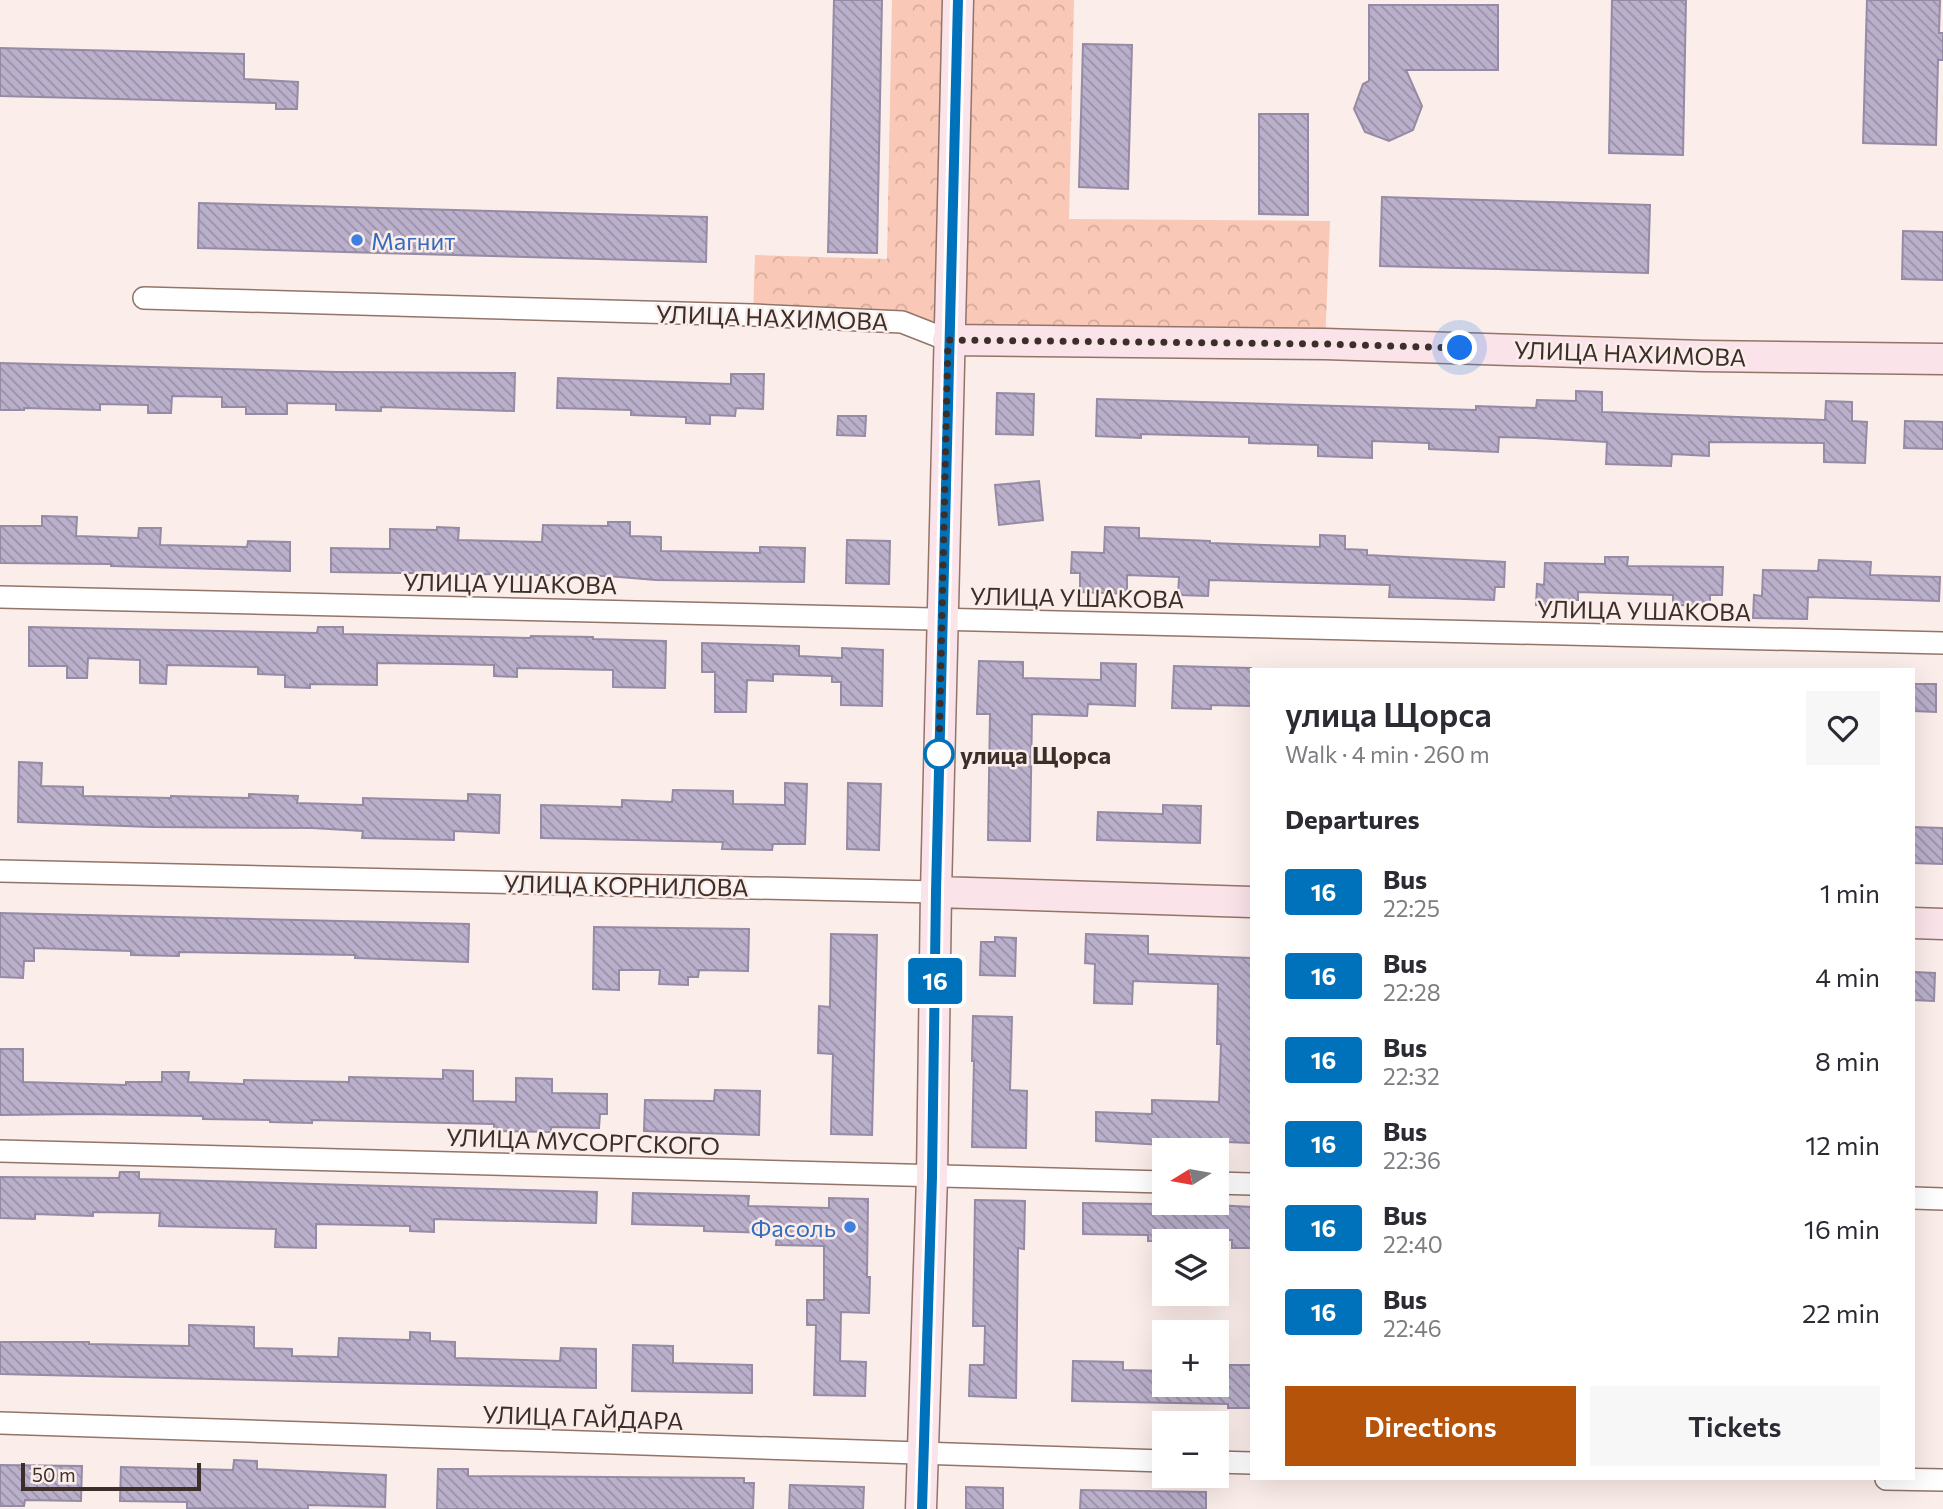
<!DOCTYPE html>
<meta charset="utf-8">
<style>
body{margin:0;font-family:Commissioner,sans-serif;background:#f7f7f7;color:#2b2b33;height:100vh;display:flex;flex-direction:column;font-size:26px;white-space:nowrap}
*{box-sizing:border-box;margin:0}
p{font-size:23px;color:#7c7c81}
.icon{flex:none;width:38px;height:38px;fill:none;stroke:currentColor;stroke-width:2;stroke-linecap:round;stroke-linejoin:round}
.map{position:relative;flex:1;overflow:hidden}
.sheet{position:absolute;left:1250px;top:668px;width:665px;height:812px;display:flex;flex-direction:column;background:#fff;border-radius:0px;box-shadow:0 7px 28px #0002}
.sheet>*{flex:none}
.badge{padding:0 14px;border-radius:5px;font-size:24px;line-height:46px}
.needle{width:46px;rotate:259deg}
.tools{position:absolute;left:1152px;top:1138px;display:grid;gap:14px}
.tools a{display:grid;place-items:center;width:77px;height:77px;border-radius:0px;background:#fff;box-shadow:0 7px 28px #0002;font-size:35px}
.scale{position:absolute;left:21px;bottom:18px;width:180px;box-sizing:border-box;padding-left:7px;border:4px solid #3c2f2a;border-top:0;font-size:19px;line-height:24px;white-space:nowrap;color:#3c2f2a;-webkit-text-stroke:5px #fbede9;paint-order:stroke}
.you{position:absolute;width:35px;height:35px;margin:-18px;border:5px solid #fff;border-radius:50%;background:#1a73e8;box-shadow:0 0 0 10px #1a73e833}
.map>.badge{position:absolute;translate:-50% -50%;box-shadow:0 0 0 4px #fff}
h2{padding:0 35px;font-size:26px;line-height:63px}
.round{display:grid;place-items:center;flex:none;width:74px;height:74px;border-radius:0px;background:#f7f7f7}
.head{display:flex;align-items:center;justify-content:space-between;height:119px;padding:0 35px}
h1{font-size:33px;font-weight:600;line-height:52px}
.button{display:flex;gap:14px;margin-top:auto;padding:14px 35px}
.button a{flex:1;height:80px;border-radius:0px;background:#b45309;color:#fff;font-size:28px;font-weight:600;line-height:80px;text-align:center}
.button a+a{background:#f7f7f7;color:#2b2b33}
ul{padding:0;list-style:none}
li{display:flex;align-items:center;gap:21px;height:84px;padding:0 35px}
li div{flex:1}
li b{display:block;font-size:26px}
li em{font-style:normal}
li .badge{min-width:77px;font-weight:700;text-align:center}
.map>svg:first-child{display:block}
</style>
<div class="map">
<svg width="1943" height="1509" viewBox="0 0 1943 1509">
<defs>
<pattern id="forest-crowns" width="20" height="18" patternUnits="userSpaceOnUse" patternTransform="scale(1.75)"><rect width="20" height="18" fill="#f9c8b6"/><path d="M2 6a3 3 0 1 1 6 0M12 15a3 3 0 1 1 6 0" fill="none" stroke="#d6ac9d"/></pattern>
<pattern id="building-back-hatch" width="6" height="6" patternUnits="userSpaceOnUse" patternTransform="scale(1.75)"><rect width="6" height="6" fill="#bbb0cc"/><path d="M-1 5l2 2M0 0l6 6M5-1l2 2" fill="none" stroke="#9990a6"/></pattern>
</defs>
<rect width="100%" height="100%" fill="#fbede9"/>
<path fill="url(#forest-crowns)" d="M 892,0 L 1074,0 L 1069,219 L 1330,221 L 1325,344 L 753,315 L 755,255 L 887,259 Z"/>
<path fill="url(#building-back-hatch)" stroke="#968ba5" stroke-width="2" d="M 834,0 L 882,0 L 877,253 L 828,252 Z
M 1612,0 L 1686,0 L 1683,155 L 1609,153 Z
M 1867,0 L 1940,0 L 1939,33 L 1943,33 L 1943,60 L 1938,60 L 1936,145 L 1863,143 Z
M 1369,5 L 1498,5 L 1498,70 L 1406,70 L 1422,106 L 1413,130 L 1389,141 L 1365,132 L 1354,109 L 1363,84 L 1369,81 Z
M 1083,44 L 1132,45 L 1128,189 L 1079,187 Z
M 0,48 L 244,54 L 244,79 L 298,82 L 297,109 L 276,109 L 276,103 L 0,96 Z
M 1259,114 L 1308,114 L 1308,215 L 1259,214 Z
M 1382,197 L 1650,205 L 1648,273 L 1380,266 Z
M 199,203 L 707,217 L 706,262 L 198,248 Z
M 1903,231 L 1943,232 L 1943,280 L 1902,279 Z
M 0,363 L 336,372 L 515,373 L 514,411 L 381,407 L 381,411 L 336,410 L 336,404 L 287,403 L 287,414 L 246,414 L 246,407 L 222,407 L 222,397 L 172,396 L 171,413 L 148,413 L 148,405 L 100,404 L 100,410 L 24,408 L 24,410 L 0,410 Z
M 731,374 L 764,374 L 763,409 L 736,408 L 735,416 L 710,415 L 710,424 L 686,423 L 686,417 L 631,415 L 631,410 L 557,408 L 558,378 L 731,384 Z
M 1576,391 L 1602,392 L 1602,412 L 1654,414 L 1825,420 L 1826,401 L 1852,402 L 1852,421 L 1867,422 L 1865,463 L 1824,462 L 1824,443 L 1709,442 L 1709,456 L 1672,454 L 1671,466 L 1606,464 L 1607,442 L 1535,438 L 1499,437 L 1498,452 L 1429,449 L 1429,443 L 1372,441 L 1372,458 L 1318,456 L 1318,445 L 1249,443 L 1249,437 L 1141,434 L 1141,438 L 1096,436 L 1097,399 L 1476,410 L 1476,406 L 1536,408 L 1537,400 L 1576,401 Z
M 997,393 L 1034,394 L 1033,435 L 996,434 Z
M 838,416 L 866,416 L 865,436 L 837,435 Z
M 1905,421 L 1943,422 L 1943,449 L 1904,448 Z
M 1039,481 L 1043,520 L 999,525 L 995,485 Z
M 42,516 L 77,517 L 76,536 L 138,538 L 139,528 L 161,528 L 160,545 L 247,547 L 248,541 L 290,542 L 290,571 L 111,566 L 111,564 L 0,563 L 0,526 L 42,526 Z
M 608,522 L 630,522 L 630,536 L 661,537 L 661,551 L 760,553 L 760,547 L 805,548 L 804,582 L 656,580 L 607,576 L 331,572 L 331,548 L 390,549 L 390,529 L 437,530 L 437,527 L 459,528 L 458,540 L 542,542 L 543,525 L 608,526 Z
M 1105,527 L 1139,528 L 1139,538 L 1210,541 L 1210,543 L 1320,547 L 1320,535 L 1345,536 L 1345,549 L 1367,550 L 1367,555 L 1505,562 L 1504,587 L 1495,587 L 1494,600 L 1434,598 L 1389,597 L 1390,585 L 1209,580 L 1208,596 L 1178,595 L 1179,577 L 1127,575 L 1127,594 L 1080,592 L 1080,573 L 1071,573 L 1072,552 L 1104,553 Z
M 847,540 L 890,541 L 889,584 L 846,583 Z
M 1605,557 L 1628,557 L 1627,566 L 1723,567 L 1722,595 L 1710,595 L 1710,606 L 1673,605 L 1673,595 L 1578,592 L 1578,600 L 1555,599 L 1555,606 L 1536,605 L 1537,584 L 1544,585 L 1545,563 L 1605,564 Z
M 1819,560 L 1871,562 L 1870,575 L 1940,577 L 1939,601 L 1808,597 L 1807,619 L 1753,618 L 1754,595 L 1762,596 L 1763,570 L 1818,571 Z
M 29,627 L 317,633 L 318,627 L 343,627 L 343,634 L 530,638 L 531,636 L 593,637 L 593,639 L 666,641 L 665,688 L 613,687 L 613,670 L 517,668 L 517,677 L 494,676 L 494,665 L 449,664 L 377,663 L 377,685 L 310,684 L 310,688 L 285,687 L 285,675 L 258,674 L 258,667 L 167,665 L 166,684 L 140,683 L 140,660 L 88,658 L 87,678 L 67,678 L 67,666 L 29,666 Z
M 702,643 L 799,646 L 799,656 L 842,658 L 842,648 L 883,650 L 882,706 L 841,705 L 841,682 L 832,682 L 832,676 L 773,674 L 773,681 L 747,680 L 746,712 L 715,712 L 715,672 L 702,672 Z
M 979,661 L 1023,662 L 1023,678 L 1101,680 L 1101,663 L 1136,664 L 1135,706 L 1088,704 L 1087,716 L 1032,714 L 1030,841 L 988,840 L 990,714 L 977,714 Z
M 1174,666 L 1251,668 L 1251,706 L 1211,705 L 1211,709 L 1172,708 Z
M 1913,684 L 1936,684 L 1936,712 L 1913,711 Z
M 19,762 L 42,763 L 41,786 L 83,787 L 83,796 L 171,798 L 171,796 L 249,798 L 249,794 L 298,796 L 297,803 L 363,805 L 363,798 L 468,801 L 468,794 L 500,795 L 499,833 L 454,831 L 454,840 L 362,838 L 363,831 L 312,828 L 152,827 L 18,822 Z
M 785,783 L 807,784 L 805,844 L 773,844 L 772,850 L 722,849 L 723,842 L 541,838 L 541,805 L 622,807 L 622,800 L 672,802 L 673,790 L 733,791 L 733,804 L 785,805 Z
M 848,783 L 881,784 L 879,850 L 847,849 Z
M 1163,805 L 1201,806 L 1200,843 L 1097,840 L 1098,812 L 1163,814 Z
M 1913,827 L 1943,828 L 1943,864 L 1913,863 Z
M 0,913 L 469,924 L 468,962 L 355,958 L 355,955 L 179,952 L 179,956 L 131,955 L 131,951 L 34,948 L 34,961 L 24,961 L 23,978 L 0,977 Z
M 594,927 L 749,929 L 748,971 L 699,970 L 698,977 L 688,977 L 688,985 L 659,984 L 660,970 L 619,970 L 619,990 L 593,989 Z
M 831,934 L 877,935 L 872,1135 L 831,1134 L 833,1054 L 818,1053 L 819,1006 L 830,1007 Z
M 1086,934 L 1148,936 L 1148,954 L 1251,958 L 1251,1143 L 1198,1141 L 1198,1147 L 1096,1141 L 1096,1112 L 1152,1114 L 1152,1100 L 1219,1102 L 1221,1044 L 1217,1044 L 1218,984 L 1133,981 L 1132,1004 L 1094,1003 L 1095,964 L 1085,963 Z
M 995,937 L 1016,938 L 1015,976 L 980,975 L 981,942 L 995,942 Z
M 1913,972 L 1935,973 L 1934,1001 L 1913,1000 Z
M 973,1016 L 1012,1017 L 1010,1090 L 1027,1091 L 1026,1148 L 972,1147 L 974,1061 L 972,1061 Z
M 0,1049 L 23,1049 L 23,1082 L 126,1085 L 126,1082 L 162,1082 L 162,1072 L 189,1072 L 188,1082 L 244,1084 L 244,1080 L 349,1082 L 349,1077 L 443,1079 L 443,1070 L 473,1071 L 473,1101 L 516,1102 L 516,1078 L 552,1079 L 552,1093 L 607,1094 L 607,1114 L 600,1114 L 599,1128 L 551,1127 L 551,1132 L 494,1131 L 494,1124 L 312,1120 L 312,1123 L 270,1122 L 270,1120 L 203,1119 L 203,1116 L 90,1114 L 0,1115 Z
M 715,1090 L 760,1091 L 759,1135 L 644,1131 L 645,1100 L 714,1101 Z
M 120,1172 L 139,1172 L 139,1179 L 597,1192 L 596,1223 L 434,1219 L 434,1232 L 410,1231 L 410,1226 L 316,1224 L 316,1248 L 275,1247 L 276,1229 L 159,1226 L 160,1213 L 93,1212 L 93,1216 L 35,1214 L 35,1219 L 0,1218 L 0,1177 L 119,1178 Z
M 633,1193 L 749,1196 L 748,1206 L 829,1208 L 829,1198 L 868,1199 L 867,1277 L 870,1277 L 869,1313 L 841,1312 L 840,1361 L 866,1362 L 865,1396 L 814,1395 L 816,1325 L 807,1325 L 807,1300 L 824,1300 L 824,1246 L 776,1245 L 777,1233 L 704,1231 L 704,1226 L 632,1224 Z
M 975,1200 L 1025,1201 L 1024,1249 L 1018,1248 L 1016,1398 L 969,1396 L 970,1365 L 984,1365 L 985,1326 L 973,1326 Z
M 1161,1202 L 1251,1207 L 1251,1248 L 1232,1248 L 1232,1240 L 1183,1239 L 1183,1241 L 1148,1241 L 1148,1235 L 1083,1234 L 1083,1203 L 1161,1204 Z
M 189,1325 L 254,1327 L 254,1348 L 292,1349 L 292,1356 L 338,1357 L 339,1338 L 410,1340 L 410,1332 L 430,1333 L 430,1341 L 455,1342 L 455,1358 L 560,1361 L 561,1348 L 596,1349 L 596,1388 L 0,1374 L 0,1342 L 89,1342 L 89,1344 L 189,1346 Z
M 633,1345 L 673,1346 L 673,1363 L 752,1365 L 752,1393 L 632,1391 Z
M 1073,1361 L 1123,1362 L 1123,1370 L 1164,1371 L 1164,1384 L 1228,1384 L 1229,1365 L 1251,1365 L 1251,1408 L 1228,1408 L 1228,1404 L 1072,1401 Z
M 234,1460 L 257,1461 L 257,1469 L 386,1475 L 385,1507 L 308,1505 L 308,1509 L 187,1508 L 187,1502 L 120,1501 L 121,1467 L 233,1470 Z
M 0,1465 L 82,1466 L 81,1501 L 25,1500 L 24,1506 L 0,1506 Z
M 438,1469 L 468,1469 L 468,1476 L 744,1478 L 744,1483 L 754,1483 L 753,1509 L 437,1509 Z
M 790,1485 L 864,1487 L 863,1509 L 789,1509 Z
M 966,1487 L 1003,1488 L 1003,1509 L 966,1509 Z
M 1081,1490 L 1206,1492 L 1206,1509 L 1080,1509 Z"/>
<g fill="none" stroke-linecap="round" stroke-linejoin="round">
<g stroke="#927469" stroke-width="24">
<path id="street" d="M 144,298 L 753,315 L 902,322 L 948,340
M 0,597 L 1943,643
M 0,871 L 936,892
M 0,1151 L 1164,1182
M 1216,1183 L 1251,1184
M 1913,1198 L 1943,1199
M 0,1423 L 1164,1461
M 1216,1462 L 1251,1463
M 1886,1479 L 1943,1480"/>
</g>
<g stroke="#927469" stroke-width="33">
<path id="secondary" d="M 948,340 L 1325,344 L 1703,356 L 1943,359
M 936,892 L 1251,902
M 1913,923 L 1943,924
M 921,1509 L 932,1177 L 936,892 L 958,0"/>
</g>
<use href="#street" stroke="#fff" stroke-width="21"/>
<use href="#secondary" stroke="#fae3e9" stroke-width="30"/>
</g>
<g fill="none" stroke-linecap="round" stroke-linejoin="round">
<g stroke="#fff" stroke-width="16">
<path id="line" d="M 922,1509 L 932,1177 L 936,892 L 958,0"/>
</g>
<use href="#line" stroke="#0072bc" stroke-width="10"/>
<path stroke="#3c2f2a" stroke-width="7" stroke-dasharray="0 12.6" d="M 939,754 L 948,340 L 1325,344 L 1460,348"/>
</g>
<g fill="#3f7fe0" stroke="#fbede9" stroke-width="2.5">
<circle cx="357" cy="240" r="7"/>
<circle cx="850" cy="1227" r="7"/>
</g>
<circle fill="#fff" stroke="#0072bc" stroke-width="3.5" cx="939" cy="754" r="14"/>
<g text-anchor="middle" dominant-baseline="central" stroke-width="5" stroke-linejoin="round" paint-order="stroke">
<g font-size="24" fill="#366cbe" stroke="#fbede9" text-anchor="start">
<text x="371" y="240">Магнит</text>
<text x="836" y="1227" text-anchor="end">Фасоль</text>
</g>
<g font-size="24" fill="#3c2f2a" stroke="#fbede9">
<text transform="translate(772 317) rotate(2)">УЛИЦА НАХИМОВА</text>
<text transform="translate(1630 353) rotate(2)">УЛИЦА НАХИМОВА</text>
<text transform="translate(510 583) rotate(1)">УЛИЦА УШАКОВА</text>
<text transform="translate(1077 597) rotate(1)">УЛИЦА УШАКОВА</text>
<text transform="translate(1644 610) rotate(1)">УЛИЦА УШАКОВА</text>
<text transform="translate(626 885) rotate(1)">УЛИЦА КОРНИЛОВА</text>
<text transform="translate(583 1141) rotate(2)">УЛИЦА МУСОРГСКОГО</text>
<text transform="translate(583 1417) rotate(2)">УЛИЦА ГАЙДАРА</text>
</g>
<g font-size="24" font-weight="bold" fill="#3c2f2a" stroke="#fbede9" text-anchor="start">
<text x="960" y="754">улица Щорса</text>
</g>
</g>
</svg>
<div class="tools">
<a><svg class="needle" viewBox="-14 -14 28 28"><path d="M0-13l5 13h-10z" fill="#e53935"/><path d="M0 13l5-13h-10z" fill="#7c7c81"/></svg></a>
<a><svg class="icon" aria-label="layers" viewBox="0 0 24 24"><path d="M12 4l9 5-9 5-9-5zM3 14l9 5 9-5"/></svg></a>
<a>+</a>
<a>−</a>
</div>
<div class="scale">50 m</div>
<div class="you" style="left:1460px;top:348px"></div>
<b class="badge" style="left:935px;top:981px;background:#0072bc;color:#fff">16</b>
<section class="sheet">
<div class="head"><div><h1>улица Щорса</h1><p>Walk · 4 min · 260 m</p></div><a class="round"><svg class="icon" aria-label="heart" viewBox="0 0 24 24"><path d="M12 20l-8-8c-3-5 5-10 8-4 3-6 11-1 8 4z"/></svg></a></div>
<h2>Departures</h2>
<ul>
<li><span class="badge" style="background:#0072bc;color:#fff">16</span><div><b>Bus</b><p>22:25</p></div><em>1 min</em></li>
<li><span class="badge" style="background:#0072bc;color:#fff">16</span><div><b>Bus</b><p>22:28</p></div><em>4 min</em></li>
<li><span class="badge" style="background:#0072bc;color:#fff">16</span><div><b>Bus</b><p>22:32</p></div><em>8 min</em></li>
<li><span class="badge" style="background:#0072bc;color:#fff">16</span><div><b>Bus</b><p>22:36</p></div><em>12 min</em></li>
<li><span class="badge" style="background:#0072bc;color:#fff">16</span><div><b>Bus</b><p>22:40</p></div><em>16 min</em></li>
<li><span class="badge" style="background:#0072bc;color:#fff">16</span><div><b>Bus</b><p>22:46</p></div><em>22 min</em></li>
</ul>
<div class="button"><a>Directions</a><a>Tickets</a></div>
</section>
</div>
